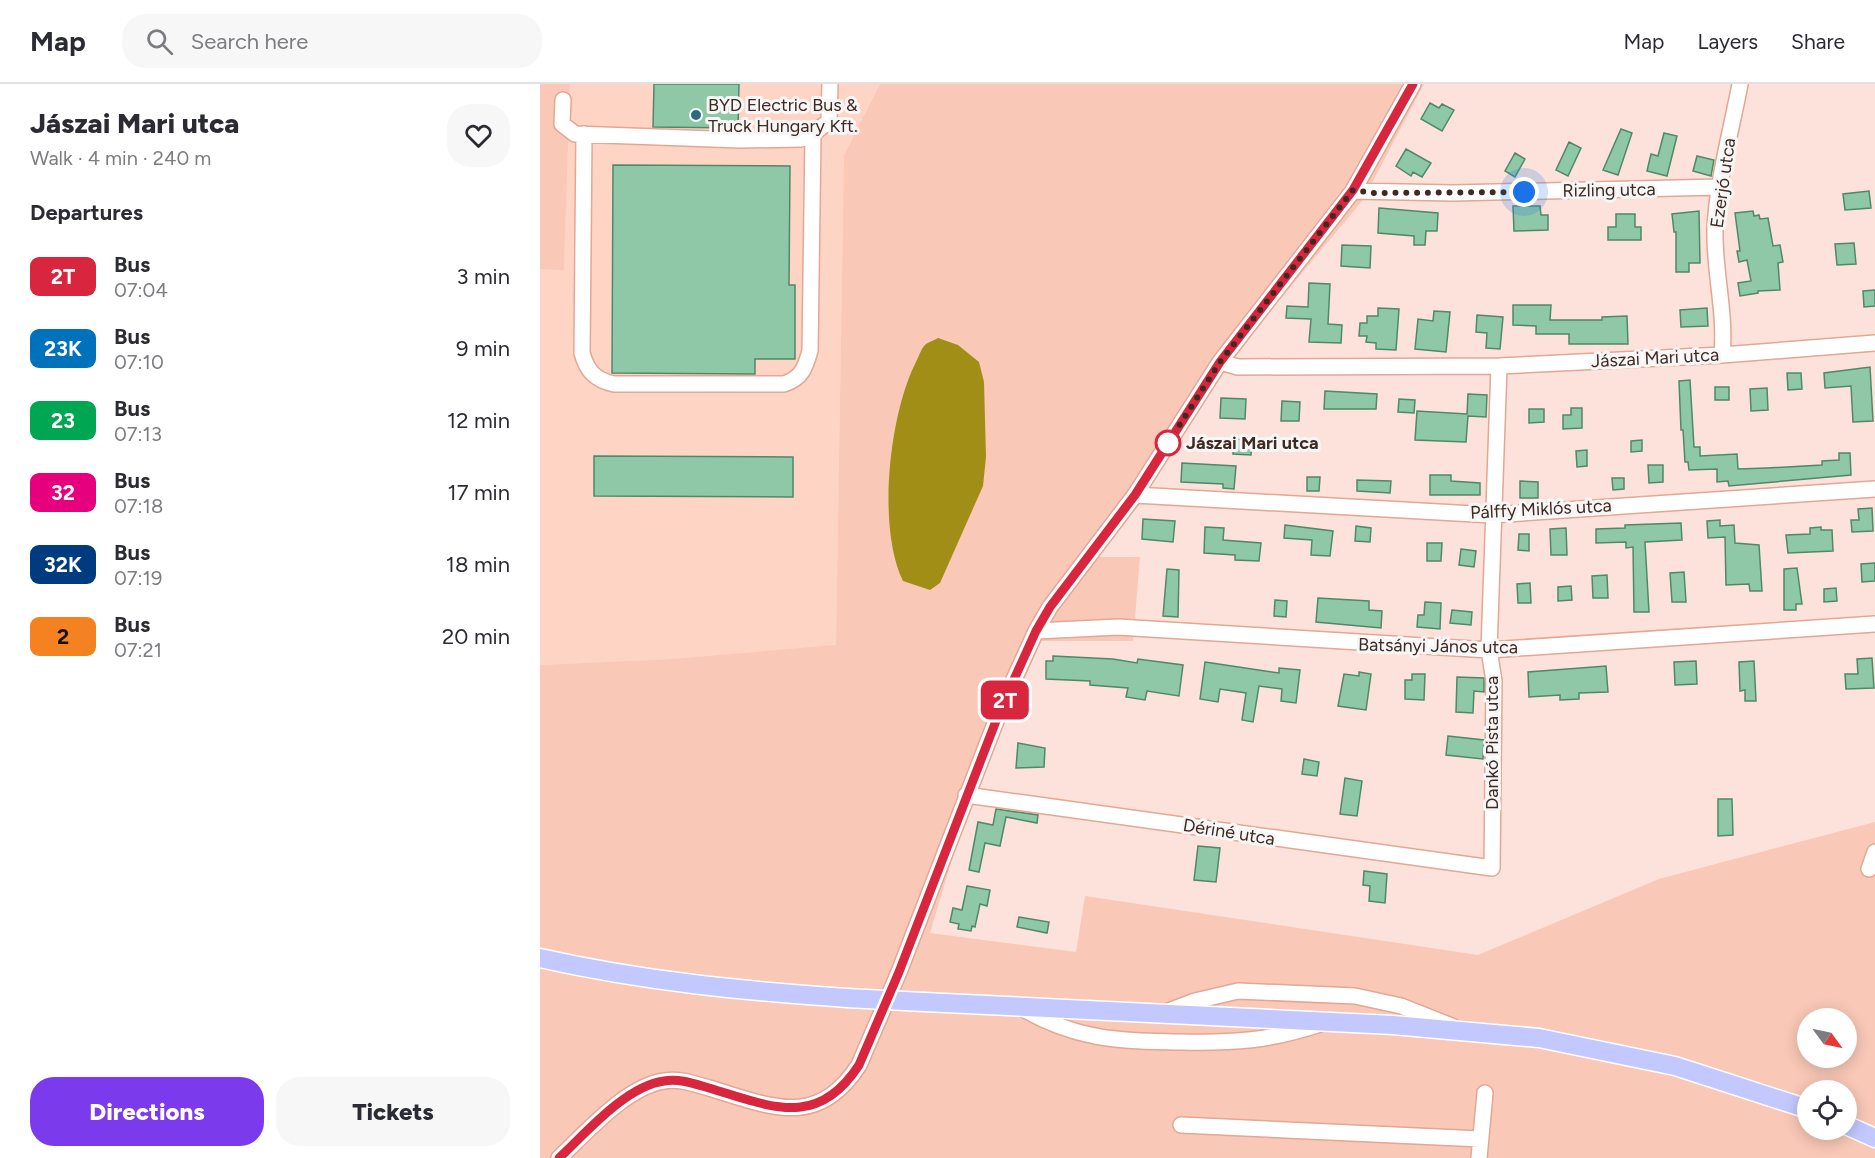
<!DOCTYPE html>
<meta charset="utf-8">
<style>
body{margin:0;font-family:Figtree,sans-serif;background:#f7f7f7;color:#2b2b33;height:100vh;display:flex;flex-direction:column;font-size:22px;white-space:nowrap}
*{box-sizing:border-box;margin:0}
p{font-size:20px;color:#7c7c81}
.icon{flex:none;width:33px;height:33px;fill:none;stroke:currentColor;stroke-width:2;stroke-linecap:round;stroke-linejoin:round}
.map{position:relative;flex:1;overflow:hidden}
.drawer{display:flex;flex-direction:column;background:#fff;width:540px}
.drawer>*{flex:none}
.badge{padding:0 12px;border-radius:9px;font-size:21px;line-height:39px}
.needle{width:39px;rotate:123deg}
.buttons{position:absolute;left:1257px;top:924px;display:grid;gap:12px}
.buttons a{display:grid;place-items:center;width:60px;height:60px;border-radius:50%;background:#fff;box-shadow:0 3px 15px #0003;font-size:30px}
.you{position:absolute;width:30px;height:30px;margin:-15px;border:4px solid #fff;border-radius:50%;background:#1a73e8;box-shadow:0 0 0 9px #1a73e833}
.map>.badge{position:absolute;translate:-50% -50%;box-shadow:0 0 0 3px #fff}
h2{padding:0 30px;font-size:22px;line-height:54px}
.round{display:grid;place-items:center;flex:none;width:63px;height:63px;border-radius:24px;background:#f7f7f7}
.headline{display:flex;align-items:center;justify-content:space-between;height:102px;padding:0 30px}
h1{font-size:28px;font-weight:800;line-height:45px}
.cta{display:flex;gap:12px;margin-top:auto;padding:12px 30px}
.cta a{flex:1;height:69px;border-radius:24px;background:#7c3aed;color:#fff;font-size:24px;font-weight:800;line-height:69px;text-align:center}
.cta a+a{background:#f7f7f7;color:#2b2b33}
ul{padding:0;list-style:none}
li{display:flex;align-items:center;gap:18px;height:72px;padding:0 30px}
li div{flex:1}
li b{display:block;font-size:22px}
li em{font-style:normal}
li .badge{min-width:66px;font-weight:700;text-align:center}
header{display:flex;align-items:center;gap:36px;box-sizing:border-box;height:84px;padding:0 30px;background:#fff;border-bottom:2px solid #e1e1e2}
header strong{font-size:28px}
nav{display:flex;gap:33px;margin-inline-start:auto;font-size:21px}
.search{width:420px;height:54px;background:#f7f7f7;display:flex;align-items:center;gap:15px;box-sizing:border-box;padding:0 21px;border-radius:24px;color:#7c7c81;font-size:22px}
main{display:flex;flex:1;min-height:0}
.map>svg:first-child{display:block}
</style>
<header>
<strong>Map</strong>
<div class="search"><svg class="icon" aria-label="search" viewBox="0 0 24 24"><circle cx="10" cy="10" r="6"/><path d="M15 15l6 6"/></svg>Search here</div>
<nav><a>Map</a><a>Layers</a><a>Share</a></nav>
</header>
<main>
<section class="drawer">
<div class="headline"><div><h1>Jászai Mari utca</h1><p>Walk · 4 min · 240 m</p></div><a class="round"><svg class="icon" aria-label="heart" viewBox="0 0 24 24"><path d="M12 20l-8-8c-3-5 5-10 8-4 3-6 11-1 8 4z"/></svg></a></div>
<h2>Departures</h2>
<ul>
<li><span class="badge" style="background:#d7263d;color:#fff">2T</span><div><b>Bus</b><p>07:04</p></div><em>3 min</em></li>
<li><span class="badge" style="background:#0072bc;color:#fff">23K</span><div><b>Bus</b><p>07:10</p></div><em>9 min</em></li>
<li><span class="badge" style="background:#00a651;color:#fff">23</span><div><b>Bus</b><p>07:13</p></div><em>12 min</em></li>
<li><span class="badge" style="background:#e6007e;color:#fff">32</span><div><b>Bus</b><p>07:18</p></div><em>17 min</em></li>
<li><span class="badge" style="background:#003b80;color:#fff">32K</span><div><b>Bus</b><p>07:19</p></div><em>18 min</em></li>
<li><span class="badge" style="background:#f58220;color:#111">2</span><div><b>Bus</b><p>07:21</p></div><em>20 min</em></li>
</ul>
<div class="cta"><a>Directions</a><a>Tickets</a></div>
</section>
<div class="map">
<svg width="1335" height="1074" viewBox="0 0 1335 1074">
<rect width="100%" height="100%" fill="#fce2da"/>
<path fill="#fed4c5" d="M 30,0 L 340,0 L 304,71 L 296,562 L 132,575 L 0,581 L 0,185 L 24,185 Z"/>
<path fill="#f9c8b7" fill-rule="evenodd" d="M 0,0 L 30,0 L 24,186 L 0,185 Z
M 340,0 L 884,0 L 823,116 L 696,268 L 596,422 L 554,473 L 600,473 L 593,557 L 501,557 L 475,616 L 468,617 L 436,695 L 390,849 L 536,868 L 545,812 L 938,871 L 1119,795 L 1335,738 L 1335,1074 L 0,1074 L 0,581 L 132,575 L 296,561 L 304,71 ZM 1268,934 L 1306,934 L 1306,974 L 1268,974 ZM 1268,1006 L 1306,1006 L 1306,1046 L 1268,1046 Z"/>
<path fill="#a18e17" d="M 398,254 L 418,261 L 439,278 L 444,298 L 446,373 L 443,402 L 400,499 L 390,506 L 363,497 C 337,444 349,333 375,280 C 378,275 381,264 386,260 C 389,258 395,256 398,254 Z"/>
<path fill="#8ec8a7" stroke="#50886a" stroke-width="1.5" d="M 114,0 L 199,0 L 198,44 L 113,43 Z
M 890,19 L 899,24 L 902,20 L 914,26 L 902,47 L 881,35 Z
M 1081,45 L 1092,49 L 1078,91 L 1063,86 Z
M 1124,49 L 1137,52 L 1127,92 L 1107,87 L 1111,70 L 1118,72 Z
M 1029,58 L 1041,64 L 1028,92 L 1016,86 Z
M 866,65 L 891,79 L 882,93 L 873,88 L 871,92 L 856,82 Z
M 975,69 L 985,75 L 975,93 L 965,87 Z
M 1157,72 L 1174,76 L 1171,92 L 1153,87 Z
M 73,81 L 250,82 L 249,201 L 255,201 L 255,275 L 215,275 L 215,290 L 72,289 Z
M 1329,107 L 1331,124 L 1305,126 L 1303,110 Z
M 973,122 L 1000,122 L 1001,131 L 1008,131 L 1008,146 L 974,147 Z
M 839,124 L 898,129 L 897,147 L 886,147 L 885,161 L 874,161 L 874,152 L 838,149 Z
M 1159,127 L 1160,179 L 1149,179 L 1149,188 L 1136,188 L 1136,148 L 1134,148 L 1132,130 Z
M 1213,127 L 1214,132 L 1219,131 L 1220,135 L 1228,134 L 1233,162 L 1240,161 L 1243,178 L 1238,179 L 1240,206 L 1218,207 L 1218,209 L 1200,212 L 1198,199 L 1211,197 L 1207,176 L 1199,178 L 1197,167 L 1200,167 L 1195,129 Z
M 1076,130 L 1095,130 L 1095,143 L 1101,143 L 1101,156 L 1068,156 L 1068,143 L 1076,143 Z
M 1314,159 L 1316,180 L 1297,181 L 1295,160 Z
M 802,161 L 831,162 L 830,184 L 801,182 Z
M 769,199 L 790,200 L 788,240 L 802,241 L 801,259 L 769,258 L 771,235 L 746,234 L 747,222 L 768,223 Z
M 1335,206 L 1335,222 L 1324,223 L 1323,207 Z
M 973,221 L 1011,221 L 1010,236 L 1062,236 L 1062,233 L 1087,232 L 1088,260 L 1029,260 L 1029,250 L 996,250 L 996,242 L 973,241 Z
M 838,224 L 859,225 L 856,266 L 836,265 L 836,259 L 826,258 L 827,252 L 819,252 L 820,239 L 827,239 L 827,232 L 838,232 Z
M 1167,224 L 1168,242 L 1141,243 L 1140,226 Z
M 894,227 L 910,228 L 906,268 L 875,265 L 878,235 L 893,237 Z
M 937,231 L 963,233 L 960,265 L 946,264 L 947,249 L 936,248 Z
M 1330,283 L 1333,337 L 1313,338 L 1311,302 L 1285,304 L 1284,289 Z
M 1247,289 L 1261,289 L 1262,305 L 1248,306 Z
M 1150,296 L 1154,363 L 1160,363 L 1160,372 L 1197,370 L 1198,385 L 1227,384 L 1282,381 L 1282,377 L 1299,376 L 1299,369 L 1310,369 L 1311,391 L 1189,402 L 1188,397 L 1177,398 L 1177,385 L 1149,386 L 1148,378 L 1145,378 L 1143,346 L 1141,346 L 1139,297 Z
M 1175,303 L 1189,303 L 1189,316 L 1175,316 Z
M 1227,304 L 1228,326 L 1211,327 L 1210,305 Z
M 785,307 L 837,310 L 836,325 L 784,325 Z
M 928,310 L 947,311 L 946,333 L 928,332 L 926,358 L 875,356 L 877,327 L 927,330 Z
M 681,314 L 706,315 L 705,335 L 680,334 Z
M 859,315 L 875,316 L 874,329 L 858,328 Z
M 742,317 L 760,318 L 759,337 L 741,337 Z
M 1031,324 L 1042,324 L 1042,344 L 1023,345 L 1023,331 L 1031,331 Z
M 989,325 L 1004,325 L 1004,338 L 989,339 Z
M 694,355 L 712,356 L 711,371 L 693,370 Z
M 1102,356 L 1102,367 L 1091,368 L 1091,357 Z
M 1047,366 L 1047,382 L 1037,383 L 1036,367 Z
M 54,372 L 253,373 L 253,413 L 54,412 Z
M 642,379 L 696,382 L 694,405 L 683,404 L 683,400 L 641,398 Z
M 1108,381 L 1123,381 L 1123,398 L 1109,399 Z
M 890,391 L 911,391 L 911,397 L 940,399 L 940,411 L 890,411 Z
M 767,393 L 780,393 L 779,407 L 767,407 Z
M 1072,394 L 1084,394 L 1084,405 L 1073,406 Z
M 817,396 L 851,397 L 850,409 L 817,407 Z
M 980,397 L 998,398 L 998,414 L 980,414 Z
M 1332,424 L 1333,447 L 1312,448 L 1311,436 L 1319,436 L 1318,425 Z
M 603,435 L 635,437 L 633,458 L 602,455 Z
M 1180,436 L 1180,442 L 1194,441 L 1195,459 L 1219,461 L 1222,507 L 1210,507 L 1209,500 L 1186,501 L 1185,453 L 1168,454 L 1167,437 Z
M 1141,439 L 1142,456 L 1105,458 L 1109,528 L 1094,528 L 1093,463 L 1086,464 L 1086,458 L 1056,459 L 1056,445 L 1085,444 L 1085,441 Z
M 745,441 L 793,447 L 790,472 L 771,471 L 772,456 L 744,454 Z
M 816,442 L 831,444 L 830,458 L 815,457 Z
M 665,443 L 684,444 L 683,456 L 721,459 L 719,477 L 695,476 L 695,471 L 664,469 Z
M 1281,443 L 1281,446 L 1292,446 L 1293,467 L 1248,469 L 1246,451 L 1270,450 L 1270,444 Z
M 1026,444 L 1027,471 L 1011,471 L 1010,445 Z
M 979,450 L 989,450 L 989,467 L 978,466 Z
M 887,459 L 902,459 L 901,477 L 887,477 Z
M 921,465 L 936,467 L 934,483 L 919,481 Z
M 1335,479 L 1335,497 L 1322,498 L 1321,480 Z
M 1257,484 L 1262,520 L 1256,520 L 1256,526 L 1244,526 L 1244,485 Z
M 627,485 L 639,486 L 638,533 L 623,532 Z
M 1144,488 L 1146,518 L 1132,518 L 1130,489 Z
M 1067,491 L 1068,514 L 1053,514 L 1052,492 Z
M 990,499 L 991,519 L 978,519 L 977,500 Z
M 1031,502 L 1032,516 L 1018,517 L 1018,503 Z
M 1296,504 L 1297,517 L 1284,518 L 1284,505 Z
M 778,514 L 829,517 L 829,526 L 842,527 L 841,544 L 776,538 Z
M 735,516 L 747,517 L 746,533 L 734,532 Z
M 885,518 L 901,519 L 900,545 L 877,543 L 878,531 L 884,531 Z
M 912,526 L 932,528 L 931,541 L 910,539 Z
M 513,572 L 573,575 L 597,579 L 598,575 L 643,581 L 639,612 L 607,607 L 605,616 L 586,613 L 588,604 L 550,601 L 550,597 L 506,595 L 506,577 L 513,577 Z
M 1332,574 L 1334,604 L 1306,605 L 1305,590 L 1318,590 L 1317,575 Z
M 1156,577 L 1157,600 L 1135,601 L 1134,578 Z
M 1214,577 L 1216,617 L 1205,617 L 1205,606 L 1200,607 L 1199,578 Z
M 665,578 L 739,589 L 739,584 L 760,586 L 756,619 L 741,617 L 742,605 L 719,602 L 713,638 L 702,636 L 706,609 L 680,605 L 678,618 L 660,615 Z
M 1066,582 L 1068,608 L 1039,609 L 1039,615 L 1020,616 L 1020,611 L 989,613 L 988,588 Z
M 819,588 L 831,590 L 826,626 L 798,622 L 804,590 L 819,592 Z
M 872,590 L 885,590 L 884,616 L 865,615 L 865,596 L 872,596 Z
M 917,593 L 944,594 L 944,608 L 934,607 L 933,629 L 916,628 Z
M 908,652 L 944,656 L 943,675 L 906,671 Z
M 478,659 L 505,664 L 504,683 L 476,684 Z
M 764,675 L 779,678 L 777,692 L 762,690 Z
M 805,694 L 822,697 L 817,732 L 800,730 Z
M 1178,715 L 1192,715 L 1193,751 L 1178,752 Z
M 456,725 L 498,731 L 497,739 L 466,733 L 460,762 L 445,759 L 439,788 L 429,786 L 438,738 L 453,741 Z
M 658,762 L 680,764 L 676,798 L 654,796 Z
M 824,787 L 847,790 L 845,819 L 829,817 L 830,802 L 823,801 Z
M 427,802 L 450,806 L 447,822 L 440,820 L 435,843 L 432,842 L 431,847 L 418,845 L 419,840 L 410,838 L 413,824 L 422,826 Z
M 479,833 L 509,838 L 507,849 L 477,843 Z"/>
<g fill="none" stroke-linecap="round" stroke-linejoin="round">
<g stroke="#e3a793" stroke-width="18">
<path id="minor" d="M 23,16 L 22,40 L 35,50 L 200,56 L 261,55 L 273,50 L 289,37 L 290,0
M 44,50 L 42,269 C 47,287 55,296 74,300 L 244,300 C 262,294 265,284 270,267 L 273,50
M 813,107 L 913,109 L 1180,103
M 1182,271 C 1186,228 1174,188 1175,146 C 1177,97 1191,48 1200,0
M 680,278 L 698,283 L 959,282 L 1182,271 L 1335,259
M 595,411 L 952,431 L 1335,405
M 496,547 L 578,543 L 949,566 L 1335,540
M 426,711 L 952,784 L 954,597 L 949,566 L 959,282
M 1329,785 L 1335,768
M 478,922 C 535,956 577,957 641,958 C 695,959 728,957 780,940
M 626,928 L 655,917 L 698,907 L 815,912 L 861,922 L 914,943
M 641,1041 L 941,1055
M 19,1074 C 46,1049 87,1002 124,997 C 139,994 155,1000 169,1004 C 230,1022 277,1046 319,981 L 359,888 L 461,624 L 496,547 L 510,523 L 595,411 L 680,278 L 813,107 L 873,0
M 939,1074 L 945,1009"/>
</g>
<g stroke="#fff" stroke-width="21">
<path id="major" d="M 0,874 C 102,897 204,907 307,914
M 384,918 L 853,941 L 999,954 L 1135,982 L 1268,1025
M 1306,1041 L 1335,1054"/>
</g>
<use href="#minor" stroke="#fff" stroke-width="15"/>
<use href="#major" stroke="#c3c8ff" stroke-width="18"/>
<g stroke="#fff" stroke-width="21" stroke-linecap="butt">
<path id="major-bridge" d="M 307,914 L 384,918"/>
</g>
<use href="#major-bridge" stroke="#c3c8ff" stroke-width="18"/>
</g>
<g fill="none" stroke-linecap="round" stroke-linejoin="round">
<g stroke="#fff" stroke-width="14">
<path id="line" d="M 19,1074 C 46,1049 86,1002 124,997 C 139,994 155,1000 169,1004 C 230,1022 277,1046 319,981 L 359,888 L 461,624 L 496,547 L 510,523 L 595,411 L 680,278 L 813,106 L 873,0"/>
</g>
<use href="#line" stroke="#d7263d" stroke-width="9"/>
<path stroke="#402921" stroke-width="6" stroke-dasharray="0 10.8" d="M 628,359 L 680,278 L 813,106 L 832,109 L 984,108"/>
</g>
<circle fill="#2a6c7e" stroke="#f6f6f6" stroke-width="2" cx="156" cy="31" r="6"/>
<circle fill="#fff" stroke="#d7263d" stroke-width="3" cx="628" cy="359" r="12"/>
<g text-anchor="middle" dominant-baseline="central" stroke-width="6" stroke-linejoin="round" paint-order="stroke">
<g font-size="18" fill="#402921" stroke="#f6f6f6" text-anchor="start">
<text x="168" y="21">BYD Electric Bus &amp;<tspan x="168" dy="21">Truck Hungary Kft.</tspan></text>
</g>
<g font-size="18" fill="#402921" stroke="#f6f6f6">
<text transform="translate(1183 99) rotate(-82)">Ezerjó utca</text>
<text transform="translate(1069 106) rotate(-1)">Rizling utca</text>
<text transform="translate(1115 274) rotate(-3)">Jászai Mari utca</text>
<text transform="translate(1001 425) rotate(-3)">Pálffy Miklós utca</text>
<text transform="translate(898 562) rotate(1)">Batsányi János utca</text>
<text transform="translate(952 659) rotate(-90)">Dankó Pista utca</text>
<text transform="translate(689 748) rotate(9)">Dériné utca</text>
</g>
<g font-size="18" font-weight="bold" fill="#402921" stroke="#f6f6f6" text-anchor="start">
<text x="646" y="359">Jászai Mari utca</text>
</g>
</g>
</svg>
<div class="buttons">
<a><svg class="needle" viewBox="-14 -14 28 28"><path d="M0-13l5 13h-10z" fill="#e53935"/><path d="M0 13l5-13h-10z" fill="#7c7c81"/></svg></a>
<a><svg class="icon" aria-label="locate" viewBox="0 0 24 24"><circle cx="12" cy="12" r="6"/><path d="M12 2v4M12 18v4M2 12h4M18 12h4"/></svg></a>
</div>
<div class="you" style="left:984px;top:108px"></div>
<b class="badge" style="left:465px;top:616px;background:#d7263d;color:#fff">2T</b>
</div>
</main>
